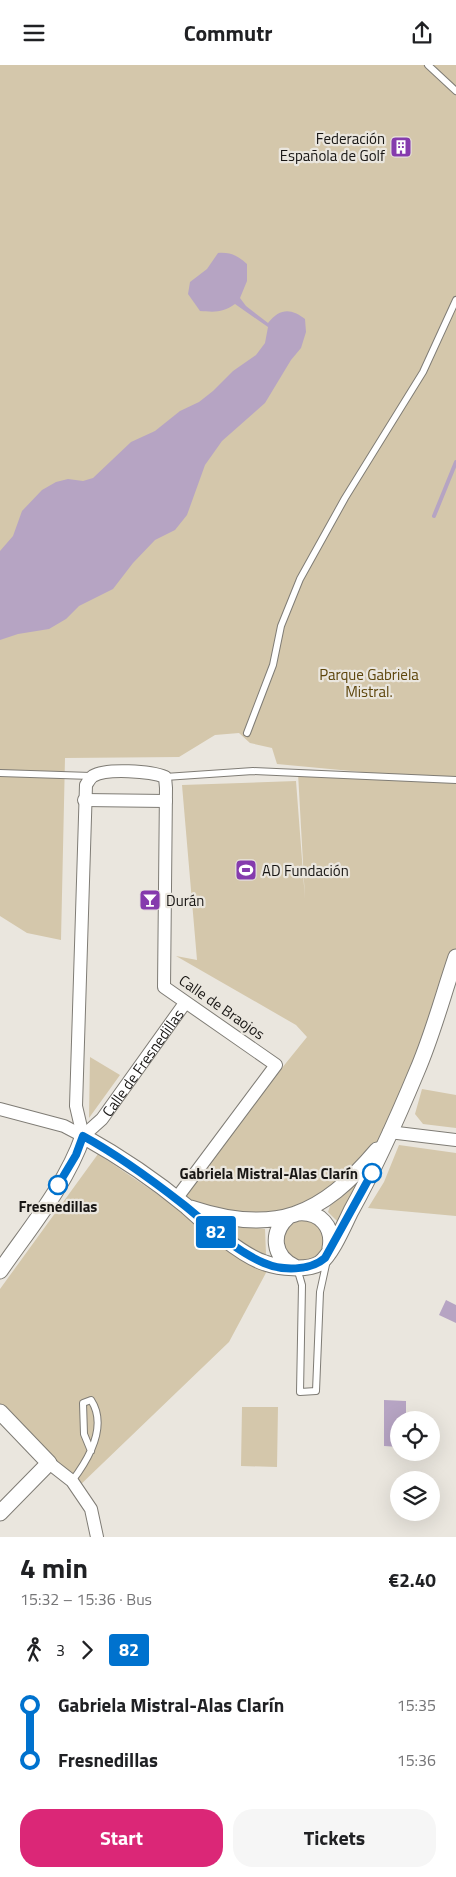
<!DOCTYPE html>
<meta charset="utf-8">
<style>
body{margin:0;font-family:"Titillium Web",sans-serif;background:#f6f6f6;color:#202124;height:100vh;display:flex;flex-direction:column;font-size:19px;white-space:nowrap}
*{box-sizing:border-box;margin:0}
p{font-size:16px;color:#757577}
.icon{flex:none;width:28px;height:28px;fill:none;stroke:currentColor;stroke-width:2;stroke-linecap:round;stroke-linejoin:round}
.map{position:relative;height:1472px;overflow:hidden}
.side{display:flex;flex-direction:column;background:#fff;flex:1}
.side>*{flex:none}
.badge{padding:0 10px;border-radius:4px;font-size:18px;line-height:32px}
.fabs{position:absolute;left:390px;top:1346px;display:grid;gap:10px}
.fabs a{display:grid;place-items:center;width:50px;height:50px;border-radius:50%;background:#fff;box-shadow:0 5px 20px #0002;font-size:25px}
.map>.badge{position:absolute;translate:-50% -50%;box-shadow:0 0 0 2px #fff}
.legs{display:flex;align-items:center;gap:8px;height:55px;padding:0 20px;font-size:16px}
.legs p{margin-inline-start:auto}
.overview{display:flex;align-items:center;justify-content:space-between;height:85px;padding:0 20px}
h1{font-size:28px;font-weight:700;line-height:38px}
.primary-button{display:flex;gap:10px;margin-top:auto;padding:10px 20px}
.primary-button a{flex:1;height:58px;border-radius:20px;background:#db2777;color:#fff;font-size:20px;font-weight:700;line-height:58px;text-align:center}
.primary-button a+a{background:#f6f6f6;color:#202124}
ul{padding:0 20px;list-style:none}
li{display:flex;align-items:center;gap:18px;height:55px;font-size:19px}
li i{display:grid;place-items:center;width:8px;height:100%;margin:0 6px;background:currentColor}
li i::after{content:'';width:12px;height:12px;margin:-6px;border:4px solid;border-radius:50%;background:#fff}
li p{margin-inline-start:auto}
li:first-child i{background:linear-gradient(#0000 50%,currentColor 0)}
li:last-child i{background:linear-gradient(currentColor 50%,#0000 0)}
header{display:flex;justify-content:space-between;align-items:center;height:65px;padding:0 20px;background:#fff;font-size:22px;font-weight:700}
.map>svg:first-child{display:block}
</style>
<header><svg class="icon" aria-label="menu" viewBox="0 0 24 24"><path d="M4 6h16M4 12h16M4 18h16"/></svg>Commutr<svg class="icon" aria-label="share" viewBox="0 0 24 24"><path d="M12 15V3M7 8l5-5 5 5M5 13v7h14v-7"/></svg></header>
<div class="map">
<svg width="456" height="1472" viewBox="0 0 456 1472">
<rect width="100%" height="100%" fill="#eae6de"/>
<path fill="#d4c7ab" d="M 0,0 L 456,0 L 456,891 L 389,1067 L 341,1118 L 280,1149 L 247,1149 L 176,1134 L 307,972 L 296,960 L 176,891 L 197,895 L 182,720 L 296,716 L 305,834 L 298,708 L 436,714 L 277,699 L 272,683 L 250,678 L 239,668 L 215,670 L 179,692 L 65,693 L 61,875 L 27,868 L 0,851 Z
M 90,992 L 120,1010 L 89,1053 Z
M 422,1024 L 456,1030 L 456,1063 L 423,1059 L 415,1049 Z
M 399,1080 L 456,1088 L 456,1151 L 368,1143 L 384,1117 Z
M 98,1089 L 268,1204 L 229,1277 L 77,1423 L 0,1339 L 0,1224 Z
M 354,1120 L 357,1120 L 338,1157 L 328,1147 L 330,1141 Z
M283 1175a21 21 0 1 1 42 0a21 21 0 1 1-42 0Z
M 230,1159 L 265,1164 L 266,1189 L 260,1191 L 229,1170 L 227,1164 Z
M 242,1342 L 278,1342 L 277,1402 L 241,1401 Z"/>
<path fill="#b6a4c3" d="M 218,188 C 231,187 238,191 247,199 L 247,216 L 240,233 L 246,241 L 268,258 C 280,243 291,243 305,254 L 306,267 L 301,283 L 291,295 L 265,338 L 222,376 L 205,400 L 187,450 L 175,465 L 155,475 L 133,498 L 113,524 L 79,541 L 66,554 L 49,564 L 18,569 L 0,575 L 0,486 L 13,471 L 22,446 L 42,425 L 56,417 L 68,414 L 83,416 L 93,413 L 131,377 L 155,366 L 180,346 L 199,337 L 213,326 L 233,306 L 256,290 L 265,278 L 268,262 L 235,239 C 223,248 214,247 200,246 L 188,229 L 190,217 L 207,204 Z
M 446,1235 L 456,1240 L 456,1258 L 439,1250 Z
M 384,1335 L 406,1336 L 406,1355 L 399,1355 L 399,1382 L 384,1381 Z"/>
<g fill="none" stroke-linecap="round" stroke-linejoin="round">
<path stroke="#b6a4c3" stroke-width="4" d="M 434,451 L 456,397"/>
<g stroke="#7f7c75" stroke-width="8">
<path id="service" d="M 428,0 L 456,26
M 247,668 L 273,600 L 281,561 L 300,514 L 345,433 L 423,307 L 456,235
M 0,708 L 91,711
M 165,712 L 253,706 L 456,715
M 297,1203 L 302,1220 L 300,1327 L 316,1326 L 320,1227 L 327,1195
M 72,1416 C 88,1395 108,1361 91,1335 L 83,1338 L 84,1369 L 91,1386"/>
</g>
<g stroke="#7f7c75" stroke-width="14">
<g id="minor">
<path d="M 84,735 L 166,736"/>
<path d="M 0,1044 L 64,1061 L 83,1071"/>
<path d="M 389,1067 L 456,1075"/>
<path d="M 83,1071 L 76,1041 L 86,720 C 88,717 90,713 93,711 C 106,703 151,706 165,712 L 166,723 L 164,922 L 276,1000 L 176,1134"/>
<path id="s1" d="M 83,1071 L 102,1054 L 185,938"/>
<path d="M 49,1398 L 72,1416 L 91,1444 L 97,1472"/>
</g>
</g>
<g stroke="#7f7c75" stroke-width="17">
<path id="tertiary" d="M 191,1143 C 275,1171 321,1151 377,1085
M 298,1148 C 320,1146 334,1162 330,1183
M 288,1152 C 270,1168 273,1192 295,1202
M 0,1206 C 29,1164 66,1120 83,1071 C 117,1090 156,1116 186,1141 C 206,1159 240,1190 265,1198 C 279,1203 308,1206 320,1198 C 332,1189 344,1160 351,1146 C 376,1101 397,1054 417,1006 C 433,969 443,930 456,892
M 0,1347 L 49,1398 L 0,1448"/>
</g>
<use href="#service" stroke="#fff" stroke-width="6"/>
<use href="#minor" stroke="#fff" stroke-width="12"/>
<use href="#tertiary" stroke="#fff" stroke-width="15"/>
</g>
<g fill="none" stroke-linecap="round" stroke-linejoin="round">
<g stroke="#fff" stroke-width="11">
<path id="line-1" d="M 58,1120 L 76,1090 L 83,1071 C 118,1090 152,1115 184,1140 C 209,1160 233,1185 264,1198 C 282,1206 310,1206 325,1193 L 372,1108"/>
</g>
<use href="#line-1" stroke="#0072ce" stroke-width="8"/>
</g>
<defs>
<g id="building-square" transform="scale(1.125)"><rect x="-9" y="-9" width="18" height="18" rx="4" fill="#853bad" stroke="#eae6de"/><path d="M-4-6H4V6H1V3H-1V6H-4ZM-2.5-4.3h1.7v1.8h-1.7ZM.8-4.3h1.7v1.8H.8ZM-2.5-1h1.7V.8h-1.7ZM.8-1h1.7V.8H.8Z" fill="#fff"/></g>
<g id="stadium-square" transform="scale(1.125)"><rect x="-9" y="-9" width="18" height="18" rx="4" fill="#853bad" stroke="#eae6de"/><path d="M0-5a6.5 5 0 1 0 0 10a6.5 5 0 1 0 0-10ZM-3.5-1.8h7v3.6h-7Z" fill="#fff"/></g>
<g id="bar-square" transform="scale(1.125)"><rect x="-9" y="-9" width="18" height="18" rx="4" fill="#853bad" stroke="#eae6de"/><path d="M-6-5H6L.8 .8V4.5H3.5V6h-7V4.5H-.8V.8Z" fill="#fff"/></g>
</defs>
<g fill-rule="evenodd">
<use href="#building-square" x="401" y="82"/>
<use href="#stadium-square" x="246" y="805"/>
<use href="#bar-square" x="150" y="835"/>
</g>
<g fill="#fff" stroke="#0072ce" stroke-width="2.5">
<circle cx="372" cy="1108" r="9"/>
<circle cx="58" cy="1120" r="9"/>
</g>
<g text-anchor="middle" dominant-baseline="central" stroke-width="4.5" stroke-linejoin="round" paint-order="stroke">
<g font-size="15" fill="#181614" stroke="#eae6de" text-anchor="start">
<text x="385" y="73" text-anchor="end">Federación<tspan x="385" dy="17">Española de Golf</tspan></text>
<text x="262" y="805">AD Fundación</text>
<text x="166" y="835">Durán</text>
</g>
<g font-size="15" fill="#5d450b" stroke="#eae6de">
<text x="369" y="609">Parque Gabriela<tspan x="369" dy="17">Mistral.</tspan></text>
</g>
<g font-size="15" fill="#181614" stroke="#eae6de">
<text transform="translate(222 942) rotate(35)">Calle de Braojos</text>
<text stroke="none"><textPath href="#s1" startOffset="95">Calle de Fresnedillas</textPath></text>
</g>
<g font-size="15" font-weight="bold" fill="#181614" stroke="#eae6de" text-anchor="end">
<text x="358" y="1108">Gabriela Mistral-Alas Clarín</text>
<text x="58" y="1141" text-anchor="middle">Fresnedillas</text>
</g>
</g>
</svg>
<div class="fabs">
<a><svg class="icon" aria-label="locate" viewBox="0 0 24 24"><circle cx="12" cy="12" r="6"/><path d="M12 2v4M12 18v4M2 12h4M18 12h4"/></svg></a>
<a><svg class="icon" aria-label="layers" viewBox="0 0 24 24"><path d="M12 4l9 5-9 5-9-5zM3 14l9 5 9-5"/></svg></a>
</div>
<b class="badge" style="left:216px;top:1167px;background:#0072ce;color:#fff">82</b>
</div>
<section class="side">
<div class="overview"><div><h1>4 min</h1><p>15:32 – 15:36 · Bus</p></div><b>€2.40</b></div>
<div class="legs"><svg class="icon" aria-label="walk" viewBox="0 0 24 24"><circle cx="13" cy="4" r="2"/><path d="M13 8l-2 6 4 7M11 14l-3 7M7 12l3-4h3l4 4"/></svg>3<svg class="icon" aria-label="forward" viewBox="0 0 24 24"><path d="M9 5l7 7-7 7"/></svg><b class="badge" style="background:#0072ce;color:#fff">82</b></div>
<ul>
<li><i style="color:#0072ce"></i><b>Gabriela Mistral-Alas Clarín</b><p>15:35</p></li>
<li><i style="color:#0072ce"></i><b>Fresnedillas</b><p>15:36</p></li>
</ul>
<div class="primary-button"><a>Start</a><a>Tickets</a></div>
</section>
